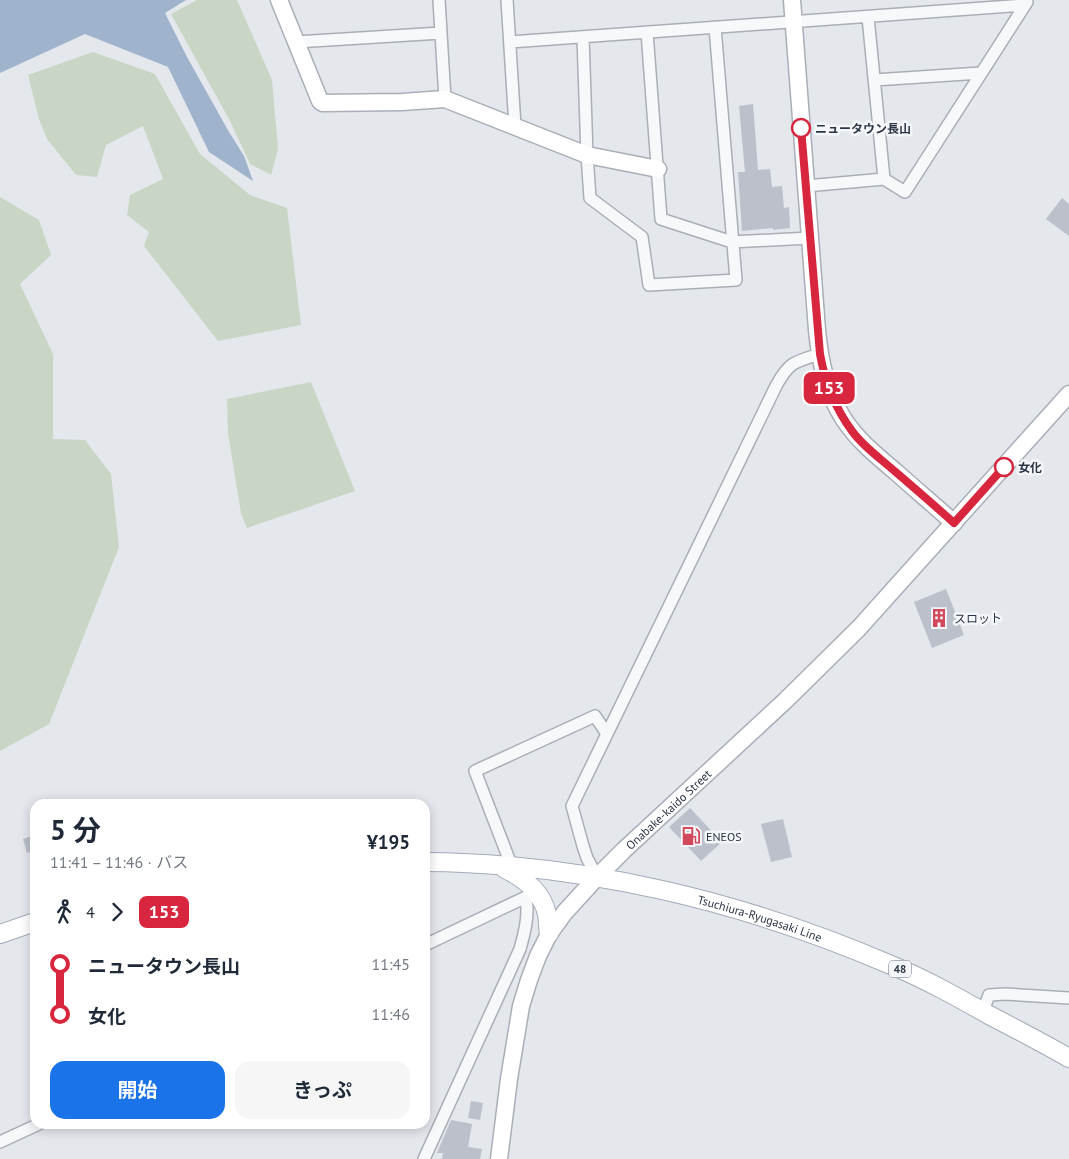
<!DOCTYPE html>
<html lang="ja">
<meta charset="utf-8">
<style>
body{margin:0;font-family:"PT Sans","Noto Sans JP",sans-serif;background:#f6f6f7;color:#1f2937;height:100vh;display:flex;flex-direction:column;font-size:19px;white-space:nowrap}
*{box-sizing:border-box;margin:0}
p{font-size:16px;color:#747a83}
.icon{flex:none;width:28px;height:28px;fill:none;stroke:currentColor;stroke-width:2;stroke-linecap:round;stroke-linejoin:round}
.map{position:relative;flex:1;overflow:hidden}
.side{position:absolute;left:30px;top:799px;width:400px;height:330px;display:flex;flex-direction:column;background:#fff;border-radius:15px;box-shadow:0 2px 12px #0003}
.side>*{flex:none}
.badge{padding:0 10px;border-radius:8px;font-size:18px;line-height:32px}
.map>.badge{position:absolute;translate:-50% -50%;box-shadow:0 0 0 2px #fff}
.legs{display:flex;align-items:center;gap:8px;height:55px;padding:0 20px;font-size:16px}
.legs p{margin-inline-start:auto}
.headline{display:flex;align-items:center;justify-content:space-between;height:85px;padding:0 20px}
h1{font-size:28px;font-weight:700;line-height:38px}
.cta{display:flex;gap:10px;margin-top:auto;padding:10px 20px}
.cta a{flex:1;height:58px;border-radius:15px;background:#1a73e8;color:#fff;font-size:20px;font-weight:700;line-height:58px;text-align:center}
.cta a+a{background:#f6f6f7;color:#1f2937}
ul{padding:0 20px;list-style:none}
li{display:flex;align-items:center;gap:18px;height:50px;font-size:19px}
li i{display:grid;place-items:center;width:8px;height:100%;margin:0 6px;background:currentColor}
li i::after{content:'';width:12px;height:12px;margin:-6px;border:4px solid;border-radius:50%;background:#fff}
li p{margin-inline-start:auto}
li:first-child i{background:linear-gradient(#0000 50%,currentColor 0)}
li:last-child i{background:linear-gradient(currentColor 50%,#0000 0)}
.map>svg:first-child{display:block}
</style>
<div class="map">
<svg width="1069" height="1159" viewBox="0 0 1069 1159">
<rect width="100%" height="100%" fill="#e4e7ec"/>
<path fill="#c9d6c5" d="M 197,0 L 237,0 L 272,80 L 278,149 L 271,175 L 250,164 L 230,121 L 171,14 Z
M 93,52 L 155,74 L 200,154 L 250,195 L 287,208 L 301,325 L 218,341 L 144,246 L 149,232 L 127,215 L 130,195 L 163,179 L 143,126 L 106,145 L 97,177 L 76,175 L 47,139 L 39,119 L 28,75 Z
M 0,197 L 39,220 L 51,255 L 20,284 L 53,354 L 53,439 L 85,440 L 111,474 L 119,547 L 49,724 L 0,751 Z
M 311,382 L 355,491 L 247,528 L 241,513 L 228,433 L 227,399 Z"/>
<path fill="#9fb4cc" d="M 0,0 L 186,0 L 165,13 L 187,57 L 229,132 L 244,156 L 253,181 L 209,152 L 168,67 L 85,34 L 0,73 Z"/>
<path fill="#bbc0ca" d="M 753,104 L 758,170 L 770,169 L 772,187 L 782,186 L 784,208 L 789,207 L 790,228 L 773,230 L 773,228 L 742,231 L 738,172 L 745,172 L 739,106 Z
M 1062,198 L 1069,204 L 1069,236 L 1046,219 Z
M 946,589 L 964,635 L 932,648 L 914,602 Z
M 690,808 L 722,842 L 701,861 L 669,827 Z
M 783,819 L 792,857 L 771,862 L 761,824 Z
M 35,835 L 35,850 L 27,853 L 23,839 Z
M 471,1101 L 483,1103 L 480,1120 L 468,1118 Z
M 451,1120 L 472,1124 L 468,1147 L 482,1149 L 480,1159 L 442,1159 L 443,1153 L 437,1153 Z"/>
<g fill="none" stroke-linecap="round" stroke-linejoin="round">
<g stroke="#a9aeb7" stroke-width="14">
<path id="street" d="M 439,0 L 445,99
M 507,0 L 515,126
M 868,17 L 884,179
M 647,32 L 661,219 L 732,242 L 810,238
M 583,37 L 587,155 L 590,198 L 642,237 L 649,285 L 736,280 L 715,27
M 296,42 L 441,33
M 510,42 L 1025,5
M 874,80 L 981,73
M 806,186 L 884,179 L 905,192 L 1027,2
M 512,867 L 475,771 L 595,716 L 607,734
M 597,877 L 587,858 L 583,846 L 572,806 L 776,386 C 789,362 794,362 820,354
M 983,1011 L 989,995 L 1005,994 L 1069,998
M 0,1142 L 39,1124
M 424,1159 L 520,949 C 525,931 529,915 526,897 L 425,945"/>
</g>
<g stroke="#a9aeb7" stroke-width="19">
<g id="secondary">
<path d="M 279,0 L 320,101 L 323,103 L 402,102 L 445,99 L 587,155 L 658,169"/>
<path d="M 792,0 L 817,330 C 820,361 826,391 843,418 C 857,440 877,456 896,472 C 915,489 935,506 954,523"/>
<path id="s1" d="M 499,1159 L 509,1079 L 521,1006 L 529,980 L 538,956 L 549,934 L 565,912 L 597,877 L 624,850 L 786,700 L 859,628 L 1069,394"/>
</g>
</g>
<g stroke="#a3abb8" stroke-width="20">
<g id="primary">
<path id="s2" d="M 425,862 C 585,863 745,902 891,965 C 925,979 957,997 989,1015 C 1016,1029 1043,1043 1069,1058"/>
<path d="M 505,869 C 524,878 542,892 547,914 C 548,921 548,928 549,934"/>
<path d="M 0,934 L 35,922"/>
</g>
</g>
<use href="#street" stroke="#f7f8fa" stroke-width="11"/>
<use href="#secondary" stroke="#fff" stroke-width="16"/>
<use href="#primary" stroke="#fff" stroke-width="18"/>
</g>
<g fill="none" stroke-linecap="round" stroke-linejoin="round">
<g stroke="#fff" stroke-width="11">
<path id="line-1" d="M 801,128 L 820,354 C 825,382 835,408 852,431 C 862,445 877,456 891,468 C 912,486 933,504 954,523 L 1004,467"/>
</g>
<use href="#line-1" stroke="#d7263d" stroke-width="8"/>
</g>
<defs>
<g id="building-bare" transform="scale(1.5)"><path d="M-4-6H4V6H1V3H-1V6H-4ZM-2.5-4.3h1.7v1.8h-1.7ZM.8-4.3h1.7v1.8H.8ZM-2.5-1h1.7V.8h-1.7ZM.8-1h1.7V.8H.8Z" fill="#d1495b" stroke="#f4f6f9" stroke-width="2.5" paint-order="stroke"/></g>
<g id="fuel-bare" transform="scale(1.5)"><path d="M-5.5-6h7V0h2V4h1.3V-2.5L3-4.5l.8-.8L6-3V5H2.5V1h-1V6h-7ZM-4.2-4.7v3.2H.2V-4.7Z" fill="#d1495b" stroke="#f4f6f9" stroke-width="2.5" paint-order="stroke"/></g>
</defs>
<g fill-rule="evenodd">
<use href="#building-bare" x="939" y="618"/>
<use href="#fuel-bare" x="691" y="836"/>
</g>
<g fill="#fff" stroke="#d7263d" stroke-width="2.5">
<circle cx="801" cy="128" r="9"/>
<circle cx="1004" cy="467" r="9"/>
</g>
<g text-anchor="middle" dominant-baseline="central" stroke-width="5" stroke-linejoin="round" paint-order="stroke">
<rect fill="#f4f6f9" stroke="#676e7b" stroke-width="1" x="889" y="960.5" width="22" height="17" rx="4"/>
<g font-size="11" font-weight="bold" fill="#2b3445">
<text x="900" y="969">48</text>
</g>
<g font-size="12" font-weight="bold" fill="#2b3445" stroke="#f4f6f9" text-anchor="start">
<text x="815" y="128">ニュータウン長山</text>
<text x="1018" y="467">女化</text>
</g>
<g font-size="12" fill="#2b3445" stroke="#f4f6f9" text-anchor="start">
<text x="954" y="618">スロット</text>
<text x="706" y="836">ENEOS</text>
</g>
<g font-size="12" fill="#2b3445" stroke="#f4f6f9">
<text stroke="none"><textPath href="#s1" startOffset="405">Onabake-kaido Street</textPath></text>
<text stroke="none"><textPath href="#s2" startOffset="341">Tsuchiura-Ryugasaki Line</textPath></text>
</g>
</g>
</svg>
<b class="badge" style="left:829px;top:388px;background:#d7263d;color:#fff">153</b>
<section class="side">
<div class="headline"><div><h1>5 分</h1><p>11:41 – 11:46 · バス</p></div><b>¥195</b></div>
<div class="legs"><svg class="icon" aria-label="walk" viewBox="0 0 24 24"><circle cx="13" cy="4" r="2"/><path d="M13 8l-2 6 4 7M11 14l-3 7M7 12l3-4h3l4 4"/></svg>4<svg class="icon" aria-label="forward" viewBox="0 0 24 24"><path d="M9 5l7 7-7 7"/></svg><b class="badge" style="background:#d7263d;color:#fff">153</b></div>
<ul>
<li><i style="color:#d7263d"></i><b>ニュータウン長山</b><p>11:45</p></li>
<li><i style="color:#d7263d"></i><b>女化</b><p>11:46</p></li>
</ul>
<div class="cta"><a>開始</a><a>きっぷ</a></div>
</section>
</div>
